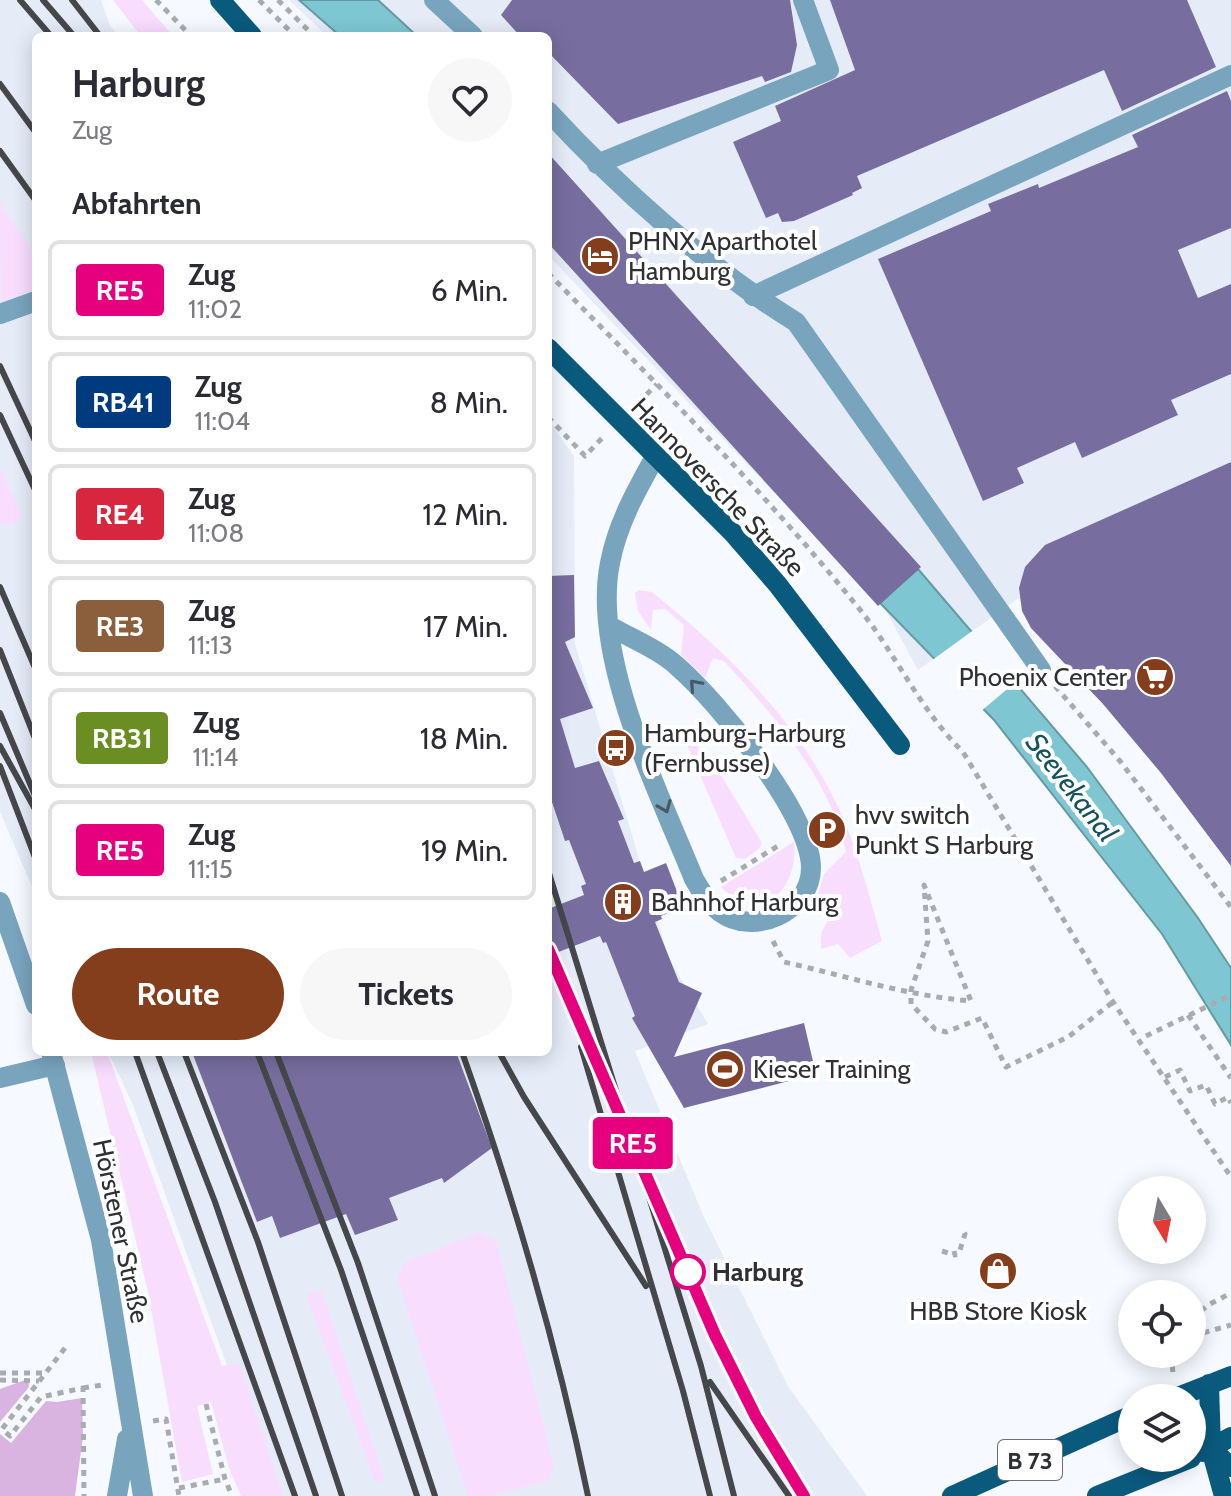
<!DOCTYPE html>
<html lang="de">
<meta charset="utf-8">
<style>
body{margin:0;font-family:Cabin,sans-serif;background:#f7f7f7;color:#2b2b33;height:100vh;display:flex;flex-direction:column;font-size:30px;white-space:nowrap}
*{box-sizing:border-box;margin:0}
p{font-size:26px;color:#7c7c81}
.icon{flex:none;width:44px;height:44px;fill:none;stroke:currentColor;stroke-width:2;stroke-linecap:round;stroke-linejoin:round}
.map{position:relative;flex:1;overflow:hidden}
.details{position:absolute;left:32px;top:32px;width:520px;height:1024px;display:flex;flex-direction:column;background:#fff;border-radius:12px;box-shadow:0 4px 20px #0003}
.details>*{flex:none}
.badge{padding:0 16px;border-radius:6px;font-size:28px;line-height:52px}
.needle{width:52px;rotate:170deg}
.fabs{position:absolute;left:1118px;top:1176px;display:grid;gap:16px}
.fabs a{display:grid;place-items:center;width:88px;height:88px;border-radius:50%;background:#fff;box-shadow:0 4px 20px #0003;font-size:40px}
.map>.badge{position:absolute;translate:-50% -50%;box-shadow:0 0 0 4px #fff}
h2{padding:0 40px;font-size:30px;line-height:72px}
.round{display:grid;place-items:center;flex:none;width:84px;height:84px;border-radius:42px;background:#f7f7f7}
.summary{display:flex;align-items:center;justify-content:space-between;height:136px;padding:0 40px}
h1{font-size:38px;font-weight:700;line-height:60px}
.button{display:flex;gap:16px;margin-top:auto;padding:16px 40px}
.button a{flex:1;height:92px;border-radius:48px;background:#853e1b;color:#fff;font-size:32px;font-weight:700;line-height:92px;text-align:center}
.button a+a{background:#f7f7f7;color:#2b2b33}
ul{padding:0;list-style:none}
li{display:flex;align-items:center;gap:24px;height:100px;margin:0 16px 12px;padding:0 24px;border:4px solid #e1e1e2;border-radius:12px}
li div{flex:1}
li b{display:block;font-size:30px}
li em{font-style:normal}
li .badge{min-width:88px;font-weight:700;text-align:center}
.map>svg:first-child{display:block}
</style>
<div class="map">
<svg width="1231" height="1496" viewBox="0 0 1231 1496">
<rect width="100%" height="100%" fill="#f6f9ff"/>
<path fill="#e5ecf8" d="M 0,0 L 101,0 L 110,26 L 119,36 L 36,36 L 36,896 L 0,812 Z
M 289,0 L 1231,0 L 1231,866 L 1161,773 L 1103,704 L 1031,628 L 1019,598 L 918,670 L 885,609 L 548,255 L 548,36 L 327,36 Z
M 548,419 L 574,456 L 575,644 L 669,959 L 708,1024 L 635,1051 L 703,1215 L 788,1386 L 867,1496 L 274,1496 L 133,1105 L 108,1052 L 548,1052 Z"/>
<path fill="#f9ddff" d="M 113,0 L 142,0 L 173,36 L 141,36 Z
M 0,203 L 36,256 L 36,288 L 1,302 Z
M 0,468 L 22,514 L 19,520 L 8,525 L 0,523 Z
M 639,590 L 652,592 C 730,655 807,729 846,825 C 861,862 871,902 882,941 L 850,958 L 838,944 L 821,949 L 821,933 L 838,903 L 837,896 L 818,894 L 824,874 L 846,852 C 830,778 773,715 724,661 L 713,658 L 705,678 L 681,655 L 684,625 L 665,609 L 653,610 L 651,630 L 638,611 L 635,593 Z
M 688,735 L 721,775 L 762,843 L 759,849 L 745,859 L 736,858 L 684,738 Z
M 794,842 C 799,889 761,928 721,887 Z
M 91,1052 L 107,1052 L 222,1366 L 239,1362 L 283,1496 L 241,1496 L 229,1468 L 211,1402 L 197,1406 L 213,1474 L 182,1482 L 148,1292 Z
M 479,1232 L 496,1241 L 554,1466 L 548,1481 L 490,1496 L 468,1496 L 397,1278 L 405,1262 Z
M 317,1290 L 323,1295 L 384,1478 L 381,1483 L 375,1481 L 307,1298 L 309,1293 Z"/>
<path fill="#d9b4e1" d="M 28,1379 L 29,1387 L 0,1422 L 0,1389 Z
M 82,1398 L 83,1436 L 75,1496 L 0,1496 L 0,1434 L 11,1443 L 46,1401 L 57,1402 Z"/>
<path fill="#7ec7d2" stroke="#669aa2" stroke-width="2" d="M 299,0 L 378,0 L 417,36 L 340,36 Z
M 918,569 L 1087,767 L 1198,918 L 1231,968 L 1231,1045 L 1162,934 L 994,720 L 880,603 Z"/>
<path fill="#f6f9ff" d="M 975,629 L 1018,680 L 980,712 L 931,661 Z"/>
<path fill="#776e9f" d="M 512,0 L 790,0 L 797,45 L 791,72 L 765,82 L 762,76 L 618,124 L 548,52 L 548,36 L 520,36 L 501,15 Z
M 830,0 L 1187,0 L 1216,67 L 1122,111 L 1104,70 L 857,176 L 862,188 L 852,193 L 853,195 L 794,221 L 782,222 L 778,213 L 766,218 L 733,142 L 781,121 L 775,106 L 855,70 Z
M 1227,91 L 1231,101 L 1231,228 L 1178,250 L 1198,298 L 1231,284 L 1231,374 L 1171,400 L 1178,415 L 1082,458 L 1075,442 L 1017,468 L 1024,483 L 983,501 L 878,259 L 991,211 L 988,204 L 1038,184 L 1039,188 L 1138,147 L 1132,135 Z
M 548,153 L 921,567 L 878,606 L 548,243 Z
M 1231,462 L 1231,866 L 1161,773 L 1103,704 L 1031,628 L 1022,611 L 1019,588 L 1025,567 L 1045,545 Z
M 574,575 L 575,637 L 565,642 L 593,708 L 560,719 L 575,768 L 599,761 L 624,819 L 618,821 L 634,863 L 640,861 L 644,872 L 666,863 L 683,907 L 661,916 L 662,919 L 655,922 L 679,982 L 702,993 L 674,1057 L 804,1023 L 816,1074 L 684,1108 L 632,1018 L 635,1016 L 606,942 L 603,943 L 600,936 L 548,956 L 548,909 L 584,895 L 581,886 L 586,884 L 569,840 L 565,841 L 548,790 L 548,576 Z
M 192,1052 L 456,1052 L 492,1148 L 444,1183 L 442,1178 L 389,1198 L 398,1220 L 355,1235 L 346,1214 L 280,1238 L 272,1216 L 257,1222 Z"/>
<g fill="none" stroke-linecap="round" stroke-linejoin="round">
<path stroke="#a8abb0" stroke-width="5" stroke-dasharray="6 6" stroke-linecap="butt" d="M 156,0 L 191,36
M 259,0 L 295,36
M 278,0 L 314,36
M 548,273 C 654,381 761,488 857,606 C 895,652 920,710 963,752 L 1113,1002 L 1231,1177
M 638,403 L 657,384
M 548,417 L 585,456 L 605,435
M 1055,686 L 1120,761 L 1231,907
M 721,881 L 781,844
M 773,941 L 784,962 C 846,976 908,996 971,1001 L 924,885 L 928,941 L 911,990 L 911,1004 L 935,1029 L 946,1032 L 982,1018 L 1006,1067 L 1068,1037 L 1113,1002
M 1188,1015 L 1231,1078
M 1146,1036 L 1231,995
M 1165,1077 L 1180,1070 L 1190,1091 L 1206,1085 L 1215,1104 L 1228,1097 L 1231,1103
M 942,1251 L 955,1255
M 954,1251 L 955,1255 L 959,1253 L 965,1234 L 963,1231 L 960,1233
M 1192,1319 L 1208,1305 L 1231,1293
M 1192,1336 L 1231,1325
M 65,1348 L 2,1429 L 10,1436 L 41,1397 L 83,1388 L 84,1496
M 1171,1354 L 1173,1373
M 0,1373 L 44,1373
M 0,1380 L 39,1381
M 83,1388 L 102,1385
M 206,1404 L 225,1479 L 232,1496
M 153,1421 L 166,1419 L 179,1496
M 179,1488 L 225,1479"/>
<path stroke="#79a4be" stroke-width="20" d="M 434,0 L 473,36
M 548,111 C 617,186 709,269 796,322 L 1041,670
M 597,164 L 829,70 L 803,0
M 753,296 L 1231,75
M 0,314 L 36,301
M 610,626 C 632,639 660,650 678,667 C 719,703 811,815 811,868 C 811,912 753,937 720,912 C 708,903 701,891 694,879 C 659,792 591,657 610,563 C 617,525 636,491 655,457
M 0,902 L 36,1005
M 51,1052 L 101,1240 L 143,1496
M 0,1078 L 55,1065
M 117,1496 L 127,1439"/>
<path stroke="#0a5a7e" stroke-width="20" d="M 220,0 L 252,36
M 548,348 L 733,533 L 778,585 L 900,745
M 1209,1384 L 1211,1449 L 1224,1496
M 1175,1398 L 1231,1376
M 1192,1439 L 1211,1449 L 1231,1467
M 1203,1452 L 1231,1437
M 952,1496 L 1132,1415
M 1097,1496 L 1191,1458"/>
<path stroke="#45474b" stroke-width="6" d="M 20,0 L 51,36
M 43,0 L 74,36
M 72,0 L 100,36
M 0,84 L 36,133
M 0,151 L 36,201
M 0,366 L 36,443
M 0,415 L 36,492
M 0,587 L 36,670
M 0,650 L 36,741
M 0,713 L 36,798
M 0,746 L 36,811
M 0,766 L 36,860
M 548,870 L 701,1366 L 734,1496
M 548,949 L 597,1059
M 581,1047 L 683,1391 L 710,1496
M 135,1052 L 295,1496
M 157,1052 L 215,1202 L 316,1496
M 184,1052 L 258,1242 L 342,1496
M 257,1052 L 341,1270 L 417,1496
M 276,1052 L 358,1263 L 435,1496
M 462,1052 C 515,1201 556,1341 588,1496
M 499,1052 L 524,1097 L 646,1286
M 663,1214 C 706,1314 748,1403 804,1496
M 710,1382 L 789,1496"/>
</g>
<defs><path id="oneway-chevron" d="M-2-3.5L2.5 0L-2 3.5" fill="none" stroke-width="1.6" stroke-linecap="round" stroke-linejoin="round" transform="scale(2)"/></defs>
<g stroke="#485964">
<use href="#oneway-chevron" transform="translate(695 685) rotate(-132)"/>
<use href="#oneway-chevron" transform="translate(665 807) rotate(68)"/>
</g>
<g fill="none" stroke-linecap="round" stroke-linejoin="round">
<g stroke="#fff" stroke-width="18">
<path id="line" d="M 548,949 L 715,1335 L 756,1417 L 804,1496"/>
</g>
<use href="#line" stroke="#e6007e" stroke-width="12"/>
</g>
<defs>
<g id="hotel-disc" transform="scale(2)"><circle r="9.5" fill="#853e1b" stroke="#fff"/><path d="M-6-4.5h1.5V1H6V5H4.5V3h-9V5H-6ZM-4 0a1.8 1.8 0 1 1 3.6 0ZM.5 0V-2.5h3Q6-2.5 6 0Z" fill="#fff"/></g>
<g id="supermarket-disc" transform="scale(2)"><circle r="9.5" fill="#853e1b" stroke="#fff"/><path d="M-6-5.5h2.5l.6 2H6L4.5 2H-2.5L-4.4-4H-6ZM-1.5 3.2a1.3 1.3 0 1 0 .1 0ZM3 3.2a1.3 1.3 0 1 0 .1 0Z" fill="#fff"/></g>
<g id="bus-disc" transform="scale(2)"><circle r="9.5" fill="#853e1b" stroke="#fff"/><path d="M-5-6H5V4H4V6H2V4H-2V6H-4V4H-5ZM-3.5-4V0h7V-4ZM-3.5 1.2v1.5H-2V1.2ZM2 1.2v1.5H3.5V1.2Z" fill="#fff"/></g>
<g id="parking-disc" transform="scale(2)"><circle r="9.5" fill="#853e1b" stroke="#fff"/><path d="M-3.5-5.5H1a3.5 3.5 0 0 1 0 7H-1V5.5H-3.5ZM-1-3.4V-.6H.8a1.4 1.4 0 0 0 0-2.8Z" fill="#fff"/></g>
<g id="building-disc" transform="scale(2)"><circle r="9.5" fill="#853e1b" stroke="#fff"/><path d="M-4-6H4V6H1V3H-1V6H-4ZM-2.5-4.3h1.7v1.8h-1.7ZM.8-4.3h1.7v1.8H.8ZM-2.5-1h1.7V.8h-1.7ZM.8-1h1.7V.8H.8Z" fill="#fff"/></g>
<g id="stadium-disc" transform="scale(2)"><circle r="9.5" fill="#853e1b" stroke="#fff"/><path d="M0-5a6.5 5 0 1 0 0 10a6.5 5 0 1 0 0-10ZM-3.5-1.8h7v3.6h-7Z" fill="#fff"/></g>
<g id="shop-disc" transform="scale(2)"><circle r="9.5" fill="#853e1b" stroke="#fff"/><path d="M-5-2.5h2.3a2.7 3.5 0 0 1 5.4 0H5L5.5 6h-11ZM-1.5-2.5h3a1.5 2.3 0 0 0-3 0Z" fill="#fff"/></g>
</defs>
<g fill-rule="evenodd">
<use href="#hotel-disc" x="600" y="256"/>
<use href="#supermarket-disc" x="1155" y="677"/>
<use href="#bus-disc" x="616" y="748"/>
<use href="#parking-disc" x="827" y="830"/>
<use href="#building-disc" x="623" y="902"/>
<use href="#stadium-disc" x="725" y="1069"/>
<use href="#shop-disc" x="998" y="1271"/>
</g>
<circle fill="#fff" stroke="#e6007e" stroke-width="4" cx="688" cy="1272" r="16"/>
<g text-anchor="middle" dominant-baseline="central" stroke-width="8" stroke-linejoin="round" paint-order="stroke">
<rect fill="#fff" stroke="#6d6e70" stroke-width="2" x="998" y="1440" width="64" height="40" rx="6"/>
<g font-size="24" font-weight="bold" fill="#2e3033">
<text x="1030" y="1460">B 73</text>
</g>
<g font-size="26" fill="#2e3033" stroke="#fff" text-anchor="start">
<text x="628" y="241">PHNX Aparthotel<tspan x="628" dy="30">Hamburg</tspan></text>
<text x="1127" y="677" text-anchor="end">Phoenix Center</text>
<text x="644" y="733">Hamburg-Harburg<tspan x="644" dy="30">(Fernbusse)</tspan></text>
<text x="855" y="815">hvv switch<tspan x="855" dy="30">Punkt S Harburg</tspan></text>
<text x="651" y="902">Bahnhof Harburg</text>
<text x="753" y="1069">Kieser Training</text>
<text x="998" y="1311" text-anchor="middle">HBB Store Kiosk</text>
</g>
<g font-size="26" fill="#2e3033" stroke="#fff">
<text transform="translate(718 487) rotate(46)">Hannoversche Straße</text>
<text transform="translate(121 1231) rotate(78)">Hörstener Straße</text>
</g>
<g font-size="26" font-weight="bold" fill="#2e3033" stroke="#fff" text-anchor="start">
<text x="712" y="1272">Harburg</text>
</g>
<g font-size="28" font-style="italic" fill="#14535c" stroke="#fff">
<text transform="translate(1072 787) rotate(52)">Seevekanal</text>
</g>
</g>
</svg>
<div class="fabs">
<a><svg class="needle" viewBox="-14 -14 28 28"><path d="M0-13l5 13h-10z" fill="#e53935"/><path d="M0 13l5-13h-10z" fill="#7c7c81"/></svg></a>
<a><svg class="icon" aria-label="locate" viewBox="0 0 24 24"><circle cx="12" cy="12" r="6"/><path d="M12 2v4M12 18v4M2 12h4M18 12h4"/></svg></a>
<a><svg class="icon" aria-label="layers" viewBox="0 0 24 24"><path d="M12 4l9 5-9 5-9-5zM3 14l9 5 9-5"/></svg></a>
</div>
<b class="badge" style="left:633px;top:1143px;background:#e6007e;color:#fff">RE5</b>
<section class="details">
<div class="summary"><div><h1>Harburg</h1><p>Zug</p></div><a class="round"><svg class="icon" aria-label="heart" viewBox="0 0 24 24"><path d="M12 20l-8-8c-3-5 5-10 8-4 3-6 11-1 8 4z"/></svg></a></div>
<h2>Abfahrten</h2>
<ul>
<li><span class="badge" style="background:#e6007e;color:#fff">RE5</span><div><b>Zug</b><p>11:02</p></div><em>6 Min.</em></li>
<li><span class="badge" style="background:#003b80;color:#fff">RB41</span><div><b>Zug</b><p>11:04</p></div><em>8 Min.</em></li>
<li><span class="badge" style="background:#d7263d;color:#fff">RE4</span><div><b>Zug</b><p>11:08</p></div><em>12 Min.</em></li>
<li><span class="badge" style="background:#8b5e3c;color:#fff">RE3</span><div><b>Zug</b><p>11:13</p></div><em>17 Min.</em></li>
<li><span class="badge" style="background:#6b8e23;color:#fff">RB31</span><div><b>Zug</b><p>11:14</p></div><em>18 Min.</em></li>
<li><span class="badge" style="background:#e6007e;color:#fff">RE5</span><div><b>Zug</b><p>11:15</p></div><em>19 Min.</em></li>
</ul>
<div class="button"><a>Route</a><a>Tickets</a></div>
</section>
</div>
